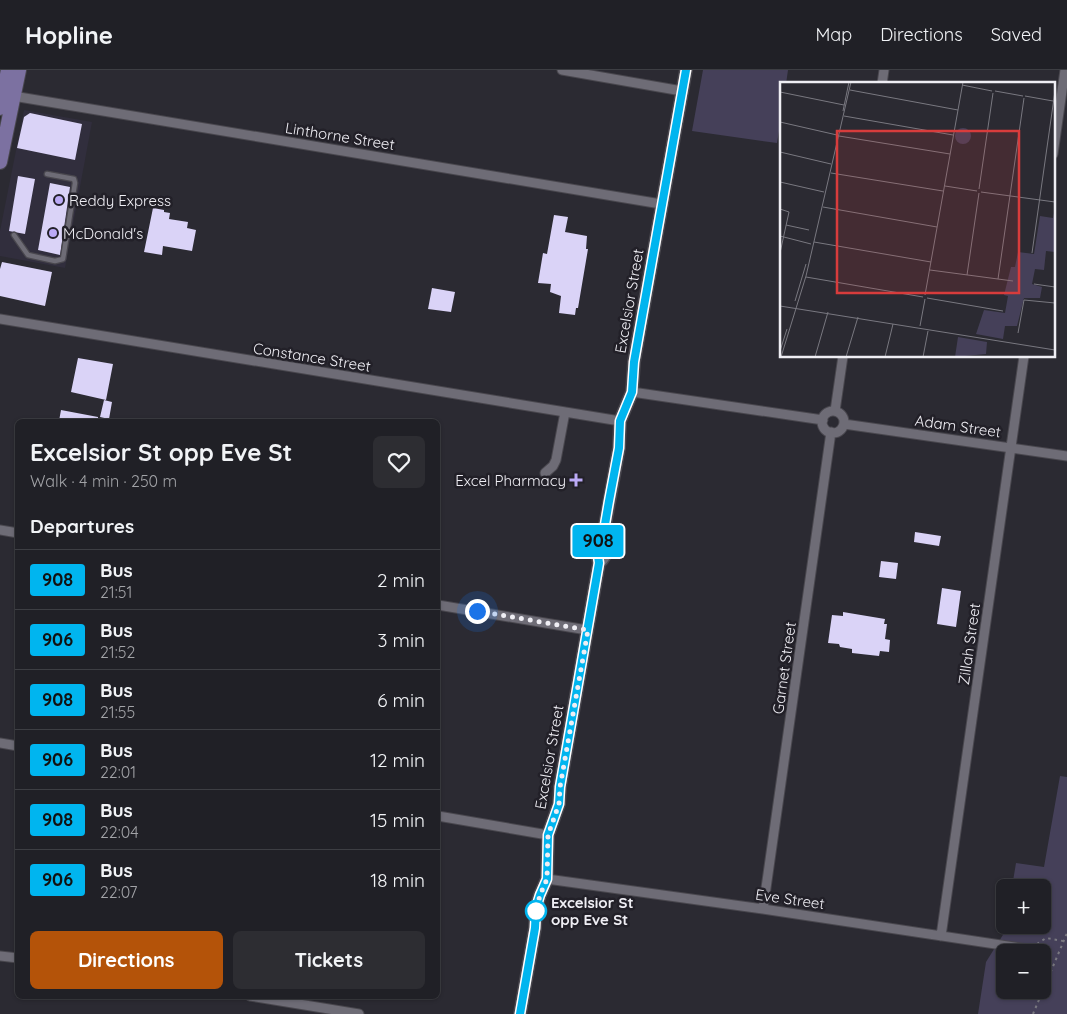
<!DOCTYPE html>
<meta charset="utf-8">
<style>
body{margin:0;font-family:Quicksand,sans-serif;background:#2d2d32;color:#f1f3f6;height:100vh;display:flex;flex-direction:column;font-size:19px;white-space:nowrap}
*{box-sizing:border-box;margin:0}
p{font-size:16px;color:#a2a3a7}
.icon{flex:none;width:28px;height:28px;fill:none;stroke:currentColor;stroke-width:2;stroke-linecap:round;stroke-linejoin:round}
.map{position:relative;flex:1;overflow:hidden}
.side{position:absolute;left:15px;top:349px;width:425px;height:580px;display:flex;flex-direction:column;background:#202026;border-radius:8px;box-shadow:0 1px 4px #0004,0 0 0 1px #3d3e43}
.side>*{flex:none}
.badge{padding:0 10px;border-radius:4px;font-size:18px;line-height:32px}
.controls{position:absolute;left:996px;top:809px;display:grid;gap:10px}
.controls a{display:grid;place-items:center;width:55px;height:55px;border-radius:8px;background:#202026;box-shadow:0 1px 4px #0004,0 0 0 1px #3d3e43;font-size:25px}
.you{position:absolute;width:25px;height:25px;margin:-12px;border:4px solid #fff;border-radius:50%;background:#1a73e8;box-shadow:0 0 0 8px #1a73e833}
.map>.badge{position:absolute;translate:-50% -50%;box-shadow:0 0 0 2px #fff}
h2{padding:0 15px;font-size:19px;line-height:45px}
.round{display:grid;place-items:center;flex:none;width:52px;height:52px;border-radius:8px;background:#2d2d32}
.head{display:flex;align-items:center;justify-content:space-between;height:85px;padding:0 15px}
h1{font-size:24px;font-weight:800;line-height:38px}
.action{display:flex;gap:10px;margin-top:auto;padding:10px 15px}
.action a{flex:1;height:58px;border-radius:8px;background:#b45309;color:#fff;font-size:20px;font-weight:800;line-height:58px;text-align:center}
.action a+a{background:#2d2d32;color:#f1f3f6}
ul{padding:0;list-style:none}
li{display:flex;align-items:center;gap:15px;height:60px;padding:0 15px;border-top:1px solid #3d3e43}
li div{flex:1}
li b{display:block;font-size:19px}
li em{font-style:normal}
li .badge{min-width:55px;font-weight:700;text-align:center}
header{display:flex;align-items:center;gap:30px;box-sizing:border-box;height:70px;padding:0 25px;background:#202026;border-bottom:1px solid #3d3e43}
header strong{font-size:24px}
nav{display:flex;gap:28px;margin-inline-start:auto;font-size:18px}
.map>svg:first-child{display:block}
</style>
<header>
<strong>Hopline</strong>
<nav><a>Map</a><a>Directions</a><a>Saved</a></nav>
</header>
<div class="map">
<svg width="1067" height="944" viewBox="0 0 1067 944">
<rect width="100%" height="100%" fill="#2b2a32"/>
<path fill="#312e3d" d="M 24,40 L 92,52 L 65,198 L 0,186 L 0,161 Z"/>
<path fill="#454059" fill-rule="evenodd" d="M 703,0 L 788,0 L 786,14 L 781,14 L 781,49 L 777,73 L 692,61 Z
M 1060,706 L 1067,707 L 1067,944 L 978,944 L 986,892 L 1006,860 L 1007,855 L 1042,855 L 1042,818 L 1012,817 L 1016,793 L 1044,797 ZM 1005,882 L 1042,882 L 1042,920 L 1005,920 Z"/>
<path fill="#dad3f7" d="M 30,43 L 82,54 L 75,90 L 17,78 L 24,47 Z
M 18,106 L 35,109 L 25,164 L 9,161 Z
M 50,113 L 70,117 L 60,185 L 38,180 Z
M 153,138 L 164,140 L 164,142 L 170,143 L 169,149 L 188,152 L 187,158 L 196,160 L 192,181 L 163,176 L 162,185 L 144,182 Z
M 554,145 L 568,147 L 565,162 L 587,166 L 586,179 L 588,179 L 578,238 L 576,238 L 575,245 L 559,243 L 561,226 L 550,222 L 551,214 L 538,213 L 543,183 L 547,184 Z
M 2,192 L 52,202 L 45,236 L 0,226 L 0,199 Z
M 432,218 L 455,222 L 451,242 L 428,239 Z
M 78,288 L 113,294 L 106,330 L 71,322 Z
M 104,330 L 112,332 L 109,349 L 100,347 Z
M 61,340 L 98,347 L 98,351 L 59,351 Z
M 915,462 L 941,466 L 939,476 L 914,472 Z
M 881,491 L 898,493 L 896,509 L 879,507 Z
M 942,518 L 961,521 L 956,557 L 937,554 Z
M 843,542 L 885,549 L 884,554 L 887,554 L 885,569 L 890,570 L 889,582 L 880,581 L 879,586 L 852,583 L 852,579 L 840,577 L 839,574 L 828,573 L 832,545 L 843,546 Z"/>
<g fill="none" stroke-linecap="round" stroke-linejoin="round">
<g stroke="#49474e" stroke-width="7">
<path id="service" d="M 14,165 L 28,185 L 55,191 L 63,189 L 75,113 L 74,109 L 47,104"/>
</g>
<g stroke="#49474e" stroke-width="11">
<path id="minor" d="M 562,0 L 682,21
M 882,14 L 884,0
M 13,26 L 661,134
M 1053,84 L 1065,0
M 0,249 L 620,351
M 632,322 L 823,350
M 835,341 L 843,286
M822 352a11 11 0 1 1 22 0a11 11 0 1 1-22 0Z
M 844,354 L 1067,386
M 545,403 L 553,396 L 556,390 L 565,342
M 0,460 L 18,463
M 438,535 L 587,560
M 0,673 L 18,676
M 438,746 L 548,765
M 547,809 L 763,839 L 1028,879
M 763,839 L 831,362
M 941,866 L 1024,286
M 0,886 L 18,888
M 250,926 L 359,944"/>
</g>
<g stroke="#49474e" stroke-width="14">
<path id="tertiary" d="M 599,493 C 608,485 608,477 603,466
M 520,944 L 535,858 L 536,838 L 540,825 L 547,809 L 548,765 L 559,734 L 560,717 L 599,493 C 597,483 594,474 603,466 L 619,378 L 620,351 L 632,322 L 634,292 L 686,0"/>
</g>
<g stroke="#49474e" stroke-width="16">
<path id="primary" d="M 0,38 L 8,0
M 0,92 L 19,0"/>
</g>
<path stroke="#7a7981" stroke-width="2" stroke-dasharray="2.5 4" stroke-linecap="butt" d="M 1037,874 L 1046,868 L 1063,871
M 1033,944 L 1067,863"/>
<use href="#service" stroke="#6e6c76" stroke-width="4.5"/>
<use href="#minor" stroke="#6e6c76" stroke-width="9"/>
<use href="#tertiary" stroke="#6e6c76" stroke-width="11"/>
<use href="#primary" stroke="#7c71a1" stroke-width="14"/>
</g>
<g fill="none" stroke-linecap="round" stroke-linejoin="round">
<g stroke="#fff" stroke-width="11">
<path id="line" d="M 520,944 L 535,858 L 536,838 L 540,825 L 547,809 L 548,765 L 559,734 L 560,717 L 599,493 L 597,479 L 598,472 L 603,466 L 609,431 L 619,378 L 620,351 L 632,322 L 634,292 L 686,0"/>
</g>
<use href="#line" stroke="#00b5ef" stroke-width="8"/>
<path stroke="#efeef4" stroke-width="5" stroke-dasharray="0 9" d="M 477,541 L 588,560 L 560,717 L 559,734 L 548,765 L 547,809 L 540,825 L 536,841"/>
</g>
<g fill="#bbaaf6" stroke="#222028" stroke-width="2">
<circle cx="59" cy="130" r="5"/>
<circle cx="53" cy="163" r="5"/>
<path d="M573.5 402.5h5v5h5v5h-5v5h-5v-5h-5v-5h5z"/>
</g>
<circle fill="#fff" stroke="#00b5ef" stroke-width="2.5" cx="536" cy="841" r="10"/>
<g text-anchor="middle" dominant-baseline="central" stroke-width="5" stroke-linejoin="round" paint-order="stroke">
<g font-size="15" fill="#efeef4" stroke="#222028">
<text transform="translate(340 66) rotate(9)">Linthorne Street</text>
<text transform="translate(629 231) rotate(-80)">Excelsior Street</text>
<text transform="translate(312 287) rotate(9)">Constance Street</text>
<text transform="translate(958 356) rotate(8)">Adam Street</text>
<text transform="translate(969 574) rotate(-82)">Zillah Street</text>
<text transform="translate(784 598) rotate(-82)">Garnet Street</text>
<text transform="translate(549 687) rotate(-80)">Excelsior Street</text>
<text transform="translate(790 829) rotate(8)">Eve Street</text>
</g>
<g font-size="15" fill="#efeef4" stroke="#222028" text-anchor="start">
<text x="69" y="130">Reddy Express</text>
<text x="63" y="163">McDonald's</text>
<text x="566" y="410" text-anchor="end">Excel Pharmacy</text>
</g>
<g font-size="15" font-weight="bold" fill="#efeef4" stroke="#222028" text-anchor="start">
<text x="551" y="832">Excelsior St<tspan x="551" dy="17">opp Eve St</tspan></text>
</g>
</g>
<g transform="translate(780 12)">
<rect width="275" height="275" fill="#2b2a32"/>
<path d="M175 54a8 8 0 1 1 16 0a8 8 0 1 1-16 0ZM 275,126 L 275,170 L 266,169 L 264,188 L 255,187 L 252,202 L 262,205 L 260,216 L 244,216 L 237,244 L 225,244 L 223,257 L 196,252 L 204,228 L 225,231 L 228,214 L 224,213 L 231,185 L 235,185 L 238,170 L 254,172 L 260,134 L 273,136 ZM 178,255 L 207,260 L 206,272 L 175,275 Z" fill="#454059"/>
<path fill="none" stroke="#797880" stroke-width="1" d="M 182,3 L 212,9M 70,8 L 178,28M 215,9 L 243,14M 0,10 L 64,23M 245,14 L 273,19M 63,29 L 69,0M 64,34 L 173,53M 0,40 L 57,53M 59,54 L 170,72M 0,70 L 51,82M 51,91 L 163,109M 0,100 L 44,110M 165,104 L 197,109M 199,107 L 213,11M 201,110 L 275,120M 43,125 L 157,145M 0,127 L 9,130 L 0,171M 6,143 L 29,148M 0,154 L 31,162M 34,160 L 151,180M 252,171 L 275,9M 150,188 L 233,199M 187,193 L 199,111M 26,195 L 143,215M 218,197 L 244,16M 254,202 L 275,205M 145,213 L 183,0M 147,216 L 223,229M 15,219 L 26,182M 0,224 L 275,268M 140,244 L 145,217M 238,251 L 244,218 L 275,221M 0,269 L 7,247M 1,275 L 26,194 L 71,0M 35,275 L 48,230M 66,275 L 78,235M 105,275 L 113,242M 143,275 L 148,249"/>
<path fill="#d83c3c" fill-opacity="0.15" stroke="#d83c3c" stroke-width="2.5" d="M 57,49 L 239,49 L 239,211 L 57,211 Z"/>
<rect width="275" height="275" fill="none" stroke="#efeef4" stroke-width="2.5"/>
</g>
</svg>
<div class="controls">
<a>+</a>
<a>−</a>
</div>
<div class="you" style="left:477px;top:541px"></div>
<b class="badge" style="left:598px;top:471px;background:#00b5ef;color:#111">908</b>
<section class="side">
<div class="head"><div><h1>Excelsior St opp Eve St</h1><p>Walk · 4 min · 250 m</p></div><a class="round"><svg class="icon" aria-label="heart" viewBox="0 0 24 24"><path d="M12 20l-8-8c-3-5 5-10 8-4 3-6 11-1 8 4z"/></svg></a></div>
<h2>Departures</h2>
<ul>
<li><span class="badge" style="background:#00b5ef;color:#111">908</span><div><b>Bus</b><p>21:51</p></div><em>2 min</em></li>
<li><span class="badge" style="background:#00b5ef;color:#111">906</span><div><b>Bus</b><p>21:52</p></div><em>3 min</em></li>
<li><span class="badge" style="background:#00b5ef;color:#111">908</span><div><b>Bus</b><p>21:55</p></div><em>6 min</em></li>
<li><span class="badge" style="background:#00b5ef;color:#111">906</span><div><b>Bus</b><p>22:01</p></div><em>12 min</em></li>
<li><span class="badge" style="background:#00b5ef;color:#111">908</span><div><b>Bus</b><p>22:04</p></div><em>15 min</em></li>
<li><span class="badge" style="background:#00b5ef;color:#111">906</span><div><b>Bus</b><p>22:07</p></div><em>18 min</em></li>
</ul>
<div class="action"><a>Directions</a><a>Tickets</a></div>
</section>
</div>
